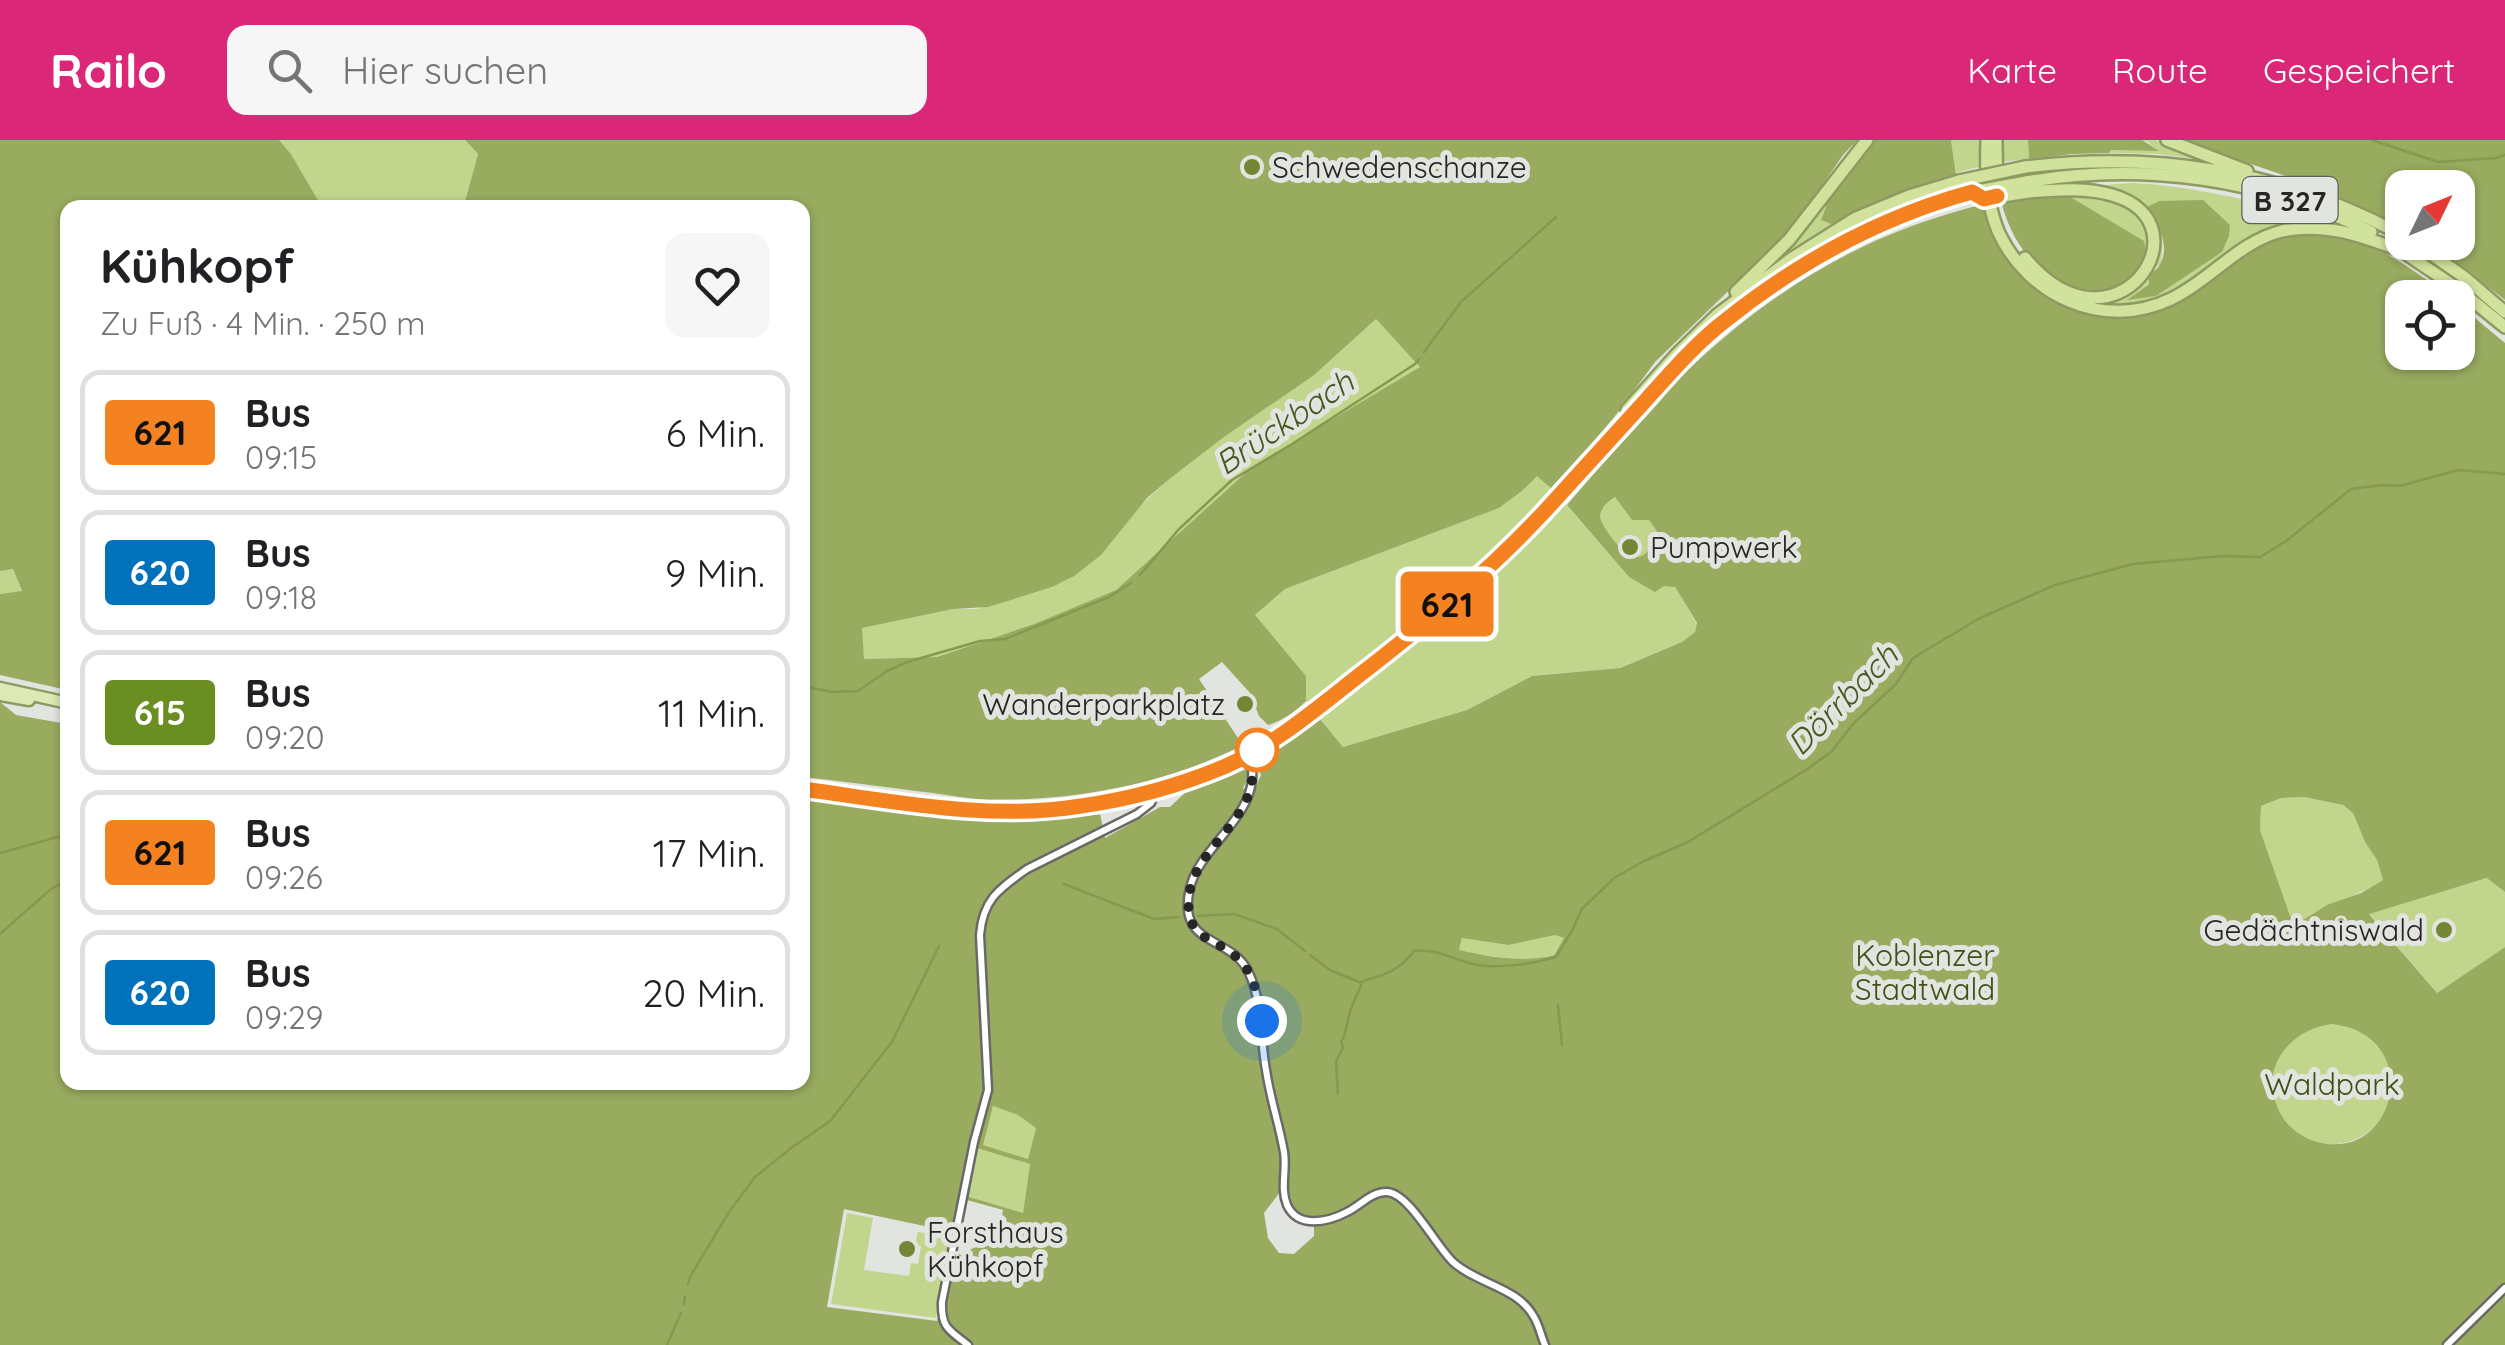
<!DOCTYPE html>
<html lang="de">
<meta charset="utf-8">
<style>
body{margin:0;font-family:Quicksand,sans-serif;background:#f6f6f6;color:#202124;height:100vh;display:flex;flex-direction:column;font-size:38px;white-space:nowrap}
*{box-sizing:border-box;margin:0}
p{font-size:32px;color:#757577}
.icon{flex:none;width:55px;height:55px;fill:none;stroke:currentColor;stroke-width:2;stroke-linecap:round;stroke-linejoin:round}
.map{position:relative;flex:1;overflow:hidden}
.details{position:absolute;left:60px;top:60px;width:750px;height:890px;display:flex;flex-direction:column;background:#fff;border-radius:20px;box-shadow:0 2px 8px #0004}
.details>*{flex:none}
.badge{padding:0 20px;border-radius:8px;font-size:35px;line-height:65px}
.needle{width:65px;rotate:47deg}
.controls{position:absolute;left:2385px;top:30px;display:grid;gap:20px}
.controls a{display:grid;place-items:center;width:90px;height:90px;border-radius:20px;background:#fff;box-shadow:0 2px 8px #0004;font-size:50px}
.you{position:absolute;width:50px;height:50px;margin:-25px;border:8px solid #fff;border-radius:50%;background:#1a73e8;box-shadow:0 0 0 15px #1a73e833}
.map>.badge{position:absolute;translate:-50% -50%;box-shadow:0 0 0 5px #fff}
.round{display:grid;place-items:center;flex:none;width:105px;height:105px;border-radius:20px;background:#f6f6f6}
.headline{display:flex;align-items:center;justify-content:space-between;height:170px;padding:0 40px}
h1{font-size:48px;font-weight:700;line-height:75px}
ul{padding:0;list-style:none}
li{display:flex;align-items:center;gap:30px;height:125px;margin:0 20px 15px;padding:0 20px;border:5px solid #e0e0e0;border-radius:20px}
li div{flex:1}
li b{display:block;font-size:38px}
li em{font-style:normal}
li .badge{min-width:110px;font-weight:700;text-align:center}
header{display:flex;align-items:center;gap:60px;box-sizing:border-box;height:140px;padding:0 50px;background:#db2777;color:#fff}
header strong{font-size:48px}
nav{display:flex;gap:55px;margin-inline-start:auto;font-size:35px}
.search{width:700px;height:90px;background:#f6f6f6;display:flex;align-items:center;gap:25px;box-sizing:border-box;padding:0 35px;border-radius:20px;color:#757577;font-size:38px}
.map>svg:first-child{display:block}
</style>
<header>
<strong>Railo</strong>
<div class="search"><svg class="icon" aria-label="search" viewBox="0 0 24 24"><circle cx="10" cy="10" r="6"/><path d="M15 15l6 6"/></svg>Hier suchen</div>
<nav><a>Karte</a><a>Route</a><a>Gespeichert</a></nav>
</header>
<div class="map">
<svg width="2505" height="1205" viewBox="0 0 2505 1205">
<rect width="100%" height="100%" fill="#e2e4e0"/>
<path fill="#c2d58c" d="M 279,0 L 465,0 L 478,14 L 463,67 L 352,67 L 350,60 L 335,67 L 322,67 L 291,14 Z
M 1951,0 L 1981,0 L 1982,26 L 1956,33 Z
M 1999,0 L 2028,0 L 2029,19 L 1998,22 Z
M 2142,0 L 2156,0 L 2211,21 L 2159,14 L 2109,13 L 2111,10 L 2157,11 L 2148,2 Z
M 2134,43 C 2197,47 2257,61 2317,80 L 2316,86 L 2201,136 L 2156,162 L 2107,169 L 2074,157 C 2111,157 2120,162 2148,136 L 2149,143 L 2129,159 L 2222,112 L 2147,67 C 2161,88 2166,99 2160,124 L 2150,132 L 2156,115 L 2152,81 L 2089,46 Z
M 2050,53 C 2082,55 2132,51 2147,88 C 2150,95 2149,105 2150,113 L 2117,150 L 2084,153 Z
M 1824,62 L 1826,67 L 1821,80 L 1834,85 L 1775,124 L 1807,88 Z
M 1376,179 L 1421,227 L 1252,327 L 1116,450 L 1034,484 L 937,517 L 864,519 L 861,488 L 953,469 L 977,469 L 1052,447 L 1167,341 L 1224,297 L 1313,236 Z
M 1537,335 L 1553,350 C 1478,432 1398,497 1310,565 L 1306,561 L 1306,536 L 1254,476 L 1285,449 L 1499,368 L 1522,351 Z
M 1615,357 L 1632,379 L 1649,380 L 1658,393 C 1655,404 1644,422 1630,416 C 1622,412 1599,384 1600,376 C 1601,368 1608,361 1615,357 Z
M 1564,362 L 1629,437 L 1675,447 L 1697,484 L 1695,492 L 1682,502 L 1619,528 L 1532,536 L 1467,570 L 1343,607 L 1320,579 C 1407,512 1489,442 1564,362 Z
M 13,429 L 22,452 L 0,454 L 0,431 Z
M 2304,657 L 2343,665 L 2353,673 L 2365,702 L 2377,720 L 2383,740 C 2357,756 2329,764 2303,780 L 2290,777 L 2260,690 L 2261,666 L 2281,658 Z
M 2488,738 L 2505,752 L 2505,807 L 2437,853 L 2369,773 Z
M 1555,794 L 1564,798 L 1553,815 C 1522,823 1490,816 1459,811 L 1462,798 L 1508,805 Z
M2272 944a60 60 0 1 1 120 0a60 60 0 1 1-120 0Z
M 993,966 L 1018,975 L 1036,987 L 1028,1019 L 982,1005 Z
M 977,1007 L 1030,1024 L 1023,1074 L 969,1057 Z
M 847,1073 L 873,1078 L 864,1130 L 909,1136 L 911,1123 L 918,1124 L 921,1106 L 915,1105 L 918,1092 L 950,1096 L 936,1178 L 831,1164 Z"/>
<path fill="#98ab5f" fill-rule="evenodd" d="M 0,0 L 279,0 L 291,14 L 322,67 L 68,68 L 67,550 L 0,535 L 0,454 L 22,451 L 13,429 L 0,431 Z
M 465,0 L 1857,0 L 1843,15 L 1799,79 L 1779,102 L 1655,222 L 1615,276 L 1553,350 L 1537,336 L 1522,351 L 1499,368 L 1285,449 L 1255,475 L 1306,536 L 1306,561 C 1296,571 1282,581 1268,585 L 1259,576 L 1250,553 L 1222,522 L 1199,539 L 1238,598 L 1240,604 L 1237,608 C 1159,646 1064,663 977,659 C 957,657 936,653 916,651 C 878,646 841,641 803,637 L 802,68 L 463,68 L 478,14 ZM 1376,179 L 1420,227 L 1252,327 L 1116,450 L 1034,484 L 937,517 L 864,519 L 862,488 L 953,469 L 988,467 L 1052,447 L 1074,436 L 1101,415 L 1147,358 L 1167,341 L 1224,297 L 1313,236 Z
M 1874,0 L 1951,0 L 1956,35 L 1897,55 L 1834,85 L 1821,80 L 1826,67 L 1824,62 Z
M 2028,0 L 2142,0 L 2159,11 L 2111,10 L 2109,13 L 2072,14 L 2029,19 Z
M 2181,0 L 2505,0 L 2505,160 L 2430,103 L 2458,102 L 2458,48 L 2402,48 L 2402,86 L 2312,45 Z
M 2067,55 L 2144,101 L 2146,114 C 2141,123 2137,135 2129,141 C 2118,149 2105,151 2091,150 C 2043,146 2012,106 2001,61 L 2023,57 Z
M 2203,60 L 2230,85 L 2229,96 L 2222,112 L 2156,156 L 2127,160 L 2149,144 L 2148,136 C 2152,132 2158,129 2160,124 C 2171,105 2157,82 2147,67 L 2159,61 Z
M 1984,64 C 1997,108 2027,158 2075,168 C 2085,170 2096,170 2106,171 C 2114,172 2128,176 2136,174 C 2147,171 2159,160 2169,155 C 2211,131 2257,95 2307,92 C 2358,89 2411,127 2450,157 L 2402,158 L 2402,212 L 2458,212 L 2458,164 L 2505,203 L 2505,752 L 2487,738 L 2369,774 L 2437,853 L 2505,807 L 2505,1205 L 0,1205 L 0,562 L 16,575 L 67,584 L 68,942 L 802,942 L 803,659 C 902,672 1000,687 1100,674 L 1105,698 L 1160,667 L 1170,667 L 1187,651 L 1247,625 L 1249,636 L 1243,648 L 1253,653 L 1261,635 L 1257,623 L 1320,579 L 1343,607 L 1467,570 L 1532,536 L 1620,528 L 1682,502 L 1695,492 L 1697,483 L 1675,447 L 1664,446 L 1655,452 L 1629,437 L 1567,365 C 1600,327 1631,286 1667,250 C 1761,157 1854,96 1984,64 ZM 1615,357 L 1632,380 L 1649,380 L 1658,393 C 1655,404 1644,422 1630,416 C 1622,412 1600,385 1600,376 C 1601,368 1608,361 1615,357 ZM 2304,657 L 2343,665 L 2353,673 L 2365,702 L 2377,720 L 2383,740 L 2361,753 L 2327,765 L 2303,780 L 2290,776 L 2260,690 L 2261,666 L 2281,658 ZM 1555,795 L 1564,798 L 1554,815 C 1523,823 1489,817 1459,810 L 1462,798 L 1508,805 ZM 2331,884 C 2427,893 2397,1027 2314,1001 C 2297,995 2283,983 2277,966 C 2260,925 2292,889 2331,884 ZM 993,966 L 1018,975 L 1036,988 L 1028,1019 L 983,1005 ZM 977,1008 L 1030,1024 L 1023,1073 L 969,1057 ZM 1280,1052 C 1287,1074 1292,1080 1314,1085 L 1314,1096 L 1294,1114 L 1279,1113 L 1268,1098 L 1264,1073 ZM 967,1060 L 1003,1070 L 998,1098 L 957,1115 ZM 844,1069 L 953,1092 L 937,1181 L 827,1167 Z"/>
<g fill="none" stroke-linecap="round" stroke-linejoin="round">
<path stroke="#87994d" stroke-width="2.5" d="M 2372,0 L 2438,22 L 2496,18 L 2505,15
M 1424,212 L 1461,162 L 1556,77
M 1140,435 L 1179,389 L 1232,340 L 1292,304 L 1415,224 L 1419,219
M 802,546 L 832,552 L 858,551 L 887,531 L 907,522 L 980,501 L 1005,499 L 1109,457 L 1131,443
M 0,713 L 68,694
M 1064,744 L 1154,779 L 1179,777
M 1198,776 L 1234,774 L 1277,789 L 1305,811
M 0,794 L 51,749 L 68,740
M 1310,815 L 1330,830 L 1359,842 L 1362,842
M 1558,865 L 1562,905
M 1338,954 L 1336,921 L 1343,908 L 1341,901 L 1344,897 L 1351,868 L 1363,841 C 1385,835 1400,830 1414,811 C 1440,807 1460,825 1485,826 C 1509,827 1532,824 1556,817 L 1573,789 L 1581,770 L 1614,738 L 1644,721 L 1688,702 L 1809,628 L 1832,611 L 1853,584 L 1896,544 L 1913,518 L 1980,478 L 2055,445 L 2133,424 L 2223,416 L 2260,417 L 2286,401 L 2351,349 L 2382,345 L 2400,346 L 2458,330 L 2505,334
M 688,1144 L 690,1137 L 729,1072 L 755,1037 L 791,1008 L 830,981 L 892,902 L 939,806
M 684,1164 L 685,1157
M 667,1205 L 681,1173"/>
<g stroke="#696a67" stroke-width="11">
<path id="minor" d="M 1249,614 C 1268,672 1200,703 1190,748 C 1176,808 1231,794 1249,833 C 1263,864 1260,898 1266,930 C 1270,958 1279,984 1284,1012 C 1287,1029 1280,1048 1287,1065 C 1298,1089 1328,1082 1347,1072 C 1360,1066 1372,1051 1387,1052 C 1409,1053 1436,1106 1453,1122 C 1477,1144 1518,1147 1534,1177 C 1539,1185 1541,1196 1545,1205
M 968,1205 C 949,1190 941,1188 942,1162 L 974,1002 L 988,950 L 980,795 C 983,759 999,749 1027,729 L 1137,674 L 1151,663 L 1153,658 L 1151,652
M 2447,1205 L 2505,1148"/>
</g>
<g stroke="#8d9b63" stroke-width="15">
<path id="primary" d="M 0,548 L 68,563
M 0,555 L 29,560
M 802,649 C 880,659 959,675 1038,671 C 1101,668 1194,645 1250,614 C 1290,592 1325,562 1361,534 C 1435,476 1507,416 1569,344"/>
</g>
<g stroke="#8d9b63" stroke-width="16">
<path id="trunk" d="M 1987,0 C 1986,31 1986,62 1998,91 C 2028,157 2104,191 2171,159 C 2211,140 2238,102 2282,91 C 2325,82 2362,96 2402,111
M 1996,0 L 1997,57
M 2167,0 L 2247,31
M 2025,27 C 2159,11 2283,31 2402,95
M 2026,42 C 2143,21 2266,39 2371,92
M 2414,102 L 2464,137 L 2505,172
M 2396,107 L 2458,149 L 2505,187
M 2025,118 C 2115,226 2211,83 2112,55 C 2085,47 2055,50 2028,52
M 1736,152 L 1789,100 L 1867,0
M 1627,270 L 1677,214 L 1717,175 L 1791,119 L 1856,78 L 1909,56 L 1959,41
M 1569,344 C 1612,297 1653,247 1699,203 C 1775,131 1871,79 1972,52"/>
</g>
<use href="#minor" stroke="#fff" stroke-width="6"/>
<use href="#primary" stroke="#dce9b5" stroke-width="10"/>
<use href="#trunk" stroke="#d0e29c" stroke-width="11"/>
<g stroke="#8d9b63" stroke-width="16" stroke-linecap="butt">
<path id="trunk-bridge" d="M 1959,41 L 2025,27
M 1972,52 L 1984,59 L 2028,52
M 1972,52 L 2026,42"/>
</g>
<use href="#trunk-bridge" stroke="#d0e29c" stroke-width="11"/>
</g>
<g fill="none" stroke-linecap="round" stroke-linejoin="round">
<g stroke="#fff" stroke-width="22">
<path id="line" d="M 802,649 C 894,661 988,681 1081,666 C 1130,659 1181,645 1226,626 C 1274,605 1316,569 1357,537 C 1423,486 1487,433 1544,372 C 1578,335 1612,297 1646,260 C 1671,232 1696,203 1726,180 C 1800,121 1880,77 1972,52 L 1984,59 L 1997,56"/>
</g>
<use href="#line" stroke="#f58220" stroke-width="15"/>
<path stroke="#262725" stroke-width="10" stroke-dasharray="0 18" d="M 1257,610 L 1249,614 C 1269,674 1193,705 1189,757 C 1184,804 1220,796 1242,823 C 1255,837 1259,863 1262,881"/>
</g>
<g fill="#748636" stroke="#e2e4e0" stroke-width="4">
<circle cx="1252" cy="27" r="10"/>
<circle cx="1630" cy="407" r="10"/>
<circle cx="1245" cy="564" r="10"/>
<circle cx="2444" cy="790" r="10"/>
<circle cx="907" cy="1109" r="10"/>
</g>
<circle fill="#fff" stroke="#f58220" stroke-width="5" cx="1257" cy="610" r="20"/>
<g text-anchor="middle" dominant-baseline="central" stroke-width="10" stroke-linejoin="round" paint-order="stroke">
<rect fill="#e2e4e0" stroke="#5e605d" stroke-width="2.5" x="2242.5" y="37" width="95" height="46" rx="8"/>
<g font-size="28" font-weight="bold" fill="#262725">
<text x="2290" y="60">B 327</text>
</g>
<g font-size="30" fill="#262725" stroke="#e2e4e0" text-anchor="start">
<text x="1272" y="27">Schwedenschanze</text>
<text x="1650" y="407">Pumpwerk</text>
<text x="1225" y="564" text-anchor="end">Wanderparkplatz</text>
<text x="2424" y="790" text-anchor="end">Gedächtniswald</text>
<text x="927" y="1092">Forsthaus<tspan x="927" dy="34">Kühkopf</tspan></text>
</g>
<g font-size="30" fill="#434f17" stroke="#e2e4e0">
<text x="1925" y="815">Koblenzer<tspan x="1925" dy="34">Stadtwald</tspan></text>
<text x="2332" y="944">Waldpark</text>
</g>
<g font-size="32" font-style="italic" fill="#4a561f" stroke="#e2e4e0">
<text transform="translate(1284 282) rotate(-34)">Brückbach</text>
<text transform="translate(1842 559) rotate(-45)">Dörrbach</text>
</g>
</g>
</svg>
<div class="controls">
<a><svg class="needle" viewBox="-14 -14 28 28"><path d="M0-13l5 13h-10z" fill="#e53935"/><path d="M0 13l5-13h-10z" fill="#757577"/></svg></a>
<a><svg class="icon" aria-label="locate" viewBox="0 0 24 24"><circle cx="12" cy="12" r="6"/><path d="M12 2v4M12 18v4M2 12h4M18 12h4"/></svg></a>
</div>
<div class="you" style="left:1262px;top:881px"></div>
<b class="badge" style="left:1447px;top:464px;background:#f58220;color:#111">621</b>
<section class="details">
<div class="headline"><div><h1>Kühkopf</h1><p>Zu Fuß · 4 Min. · 250 m</p></div><a class="round"><svg class="icon" aria-label="heart" viewBox="0 0 24 24"><path d="M12 20l-8-8c-3-5 5-10 8-4 3-6 11-1 8 4z"/></svg></a></div>
<ul>
<li><span class="badge" style="background:#f58220;color:#111">621</span><div><b>Bus</b><p>09:15</p></div><em>6 Min.</em></li>
<li><span class="badge" style="background:#0072bc;color:#fff">620</span><div><b>Bus</b><p>09:18</p></div><em>9 Min.</em></li>
<li><span class="badge" style="background:#6b8e23;color:#fff">615</span><div><b>Bus</b><p>09:20</p></div><em>11 Min.</em></li>
<li><span class="badge" style="background:#f58220;color:#111">621</span><div><b>Bus</b><p>09:26</p></div><em>17 Min.</em></li>
<li><span class="badge" style="background:#0072bc;color:#fff">620</span><div><b>Bus</b><p>09:29</p></div><em>20 Min.</em></li>
</ul>
</section>
</div>
